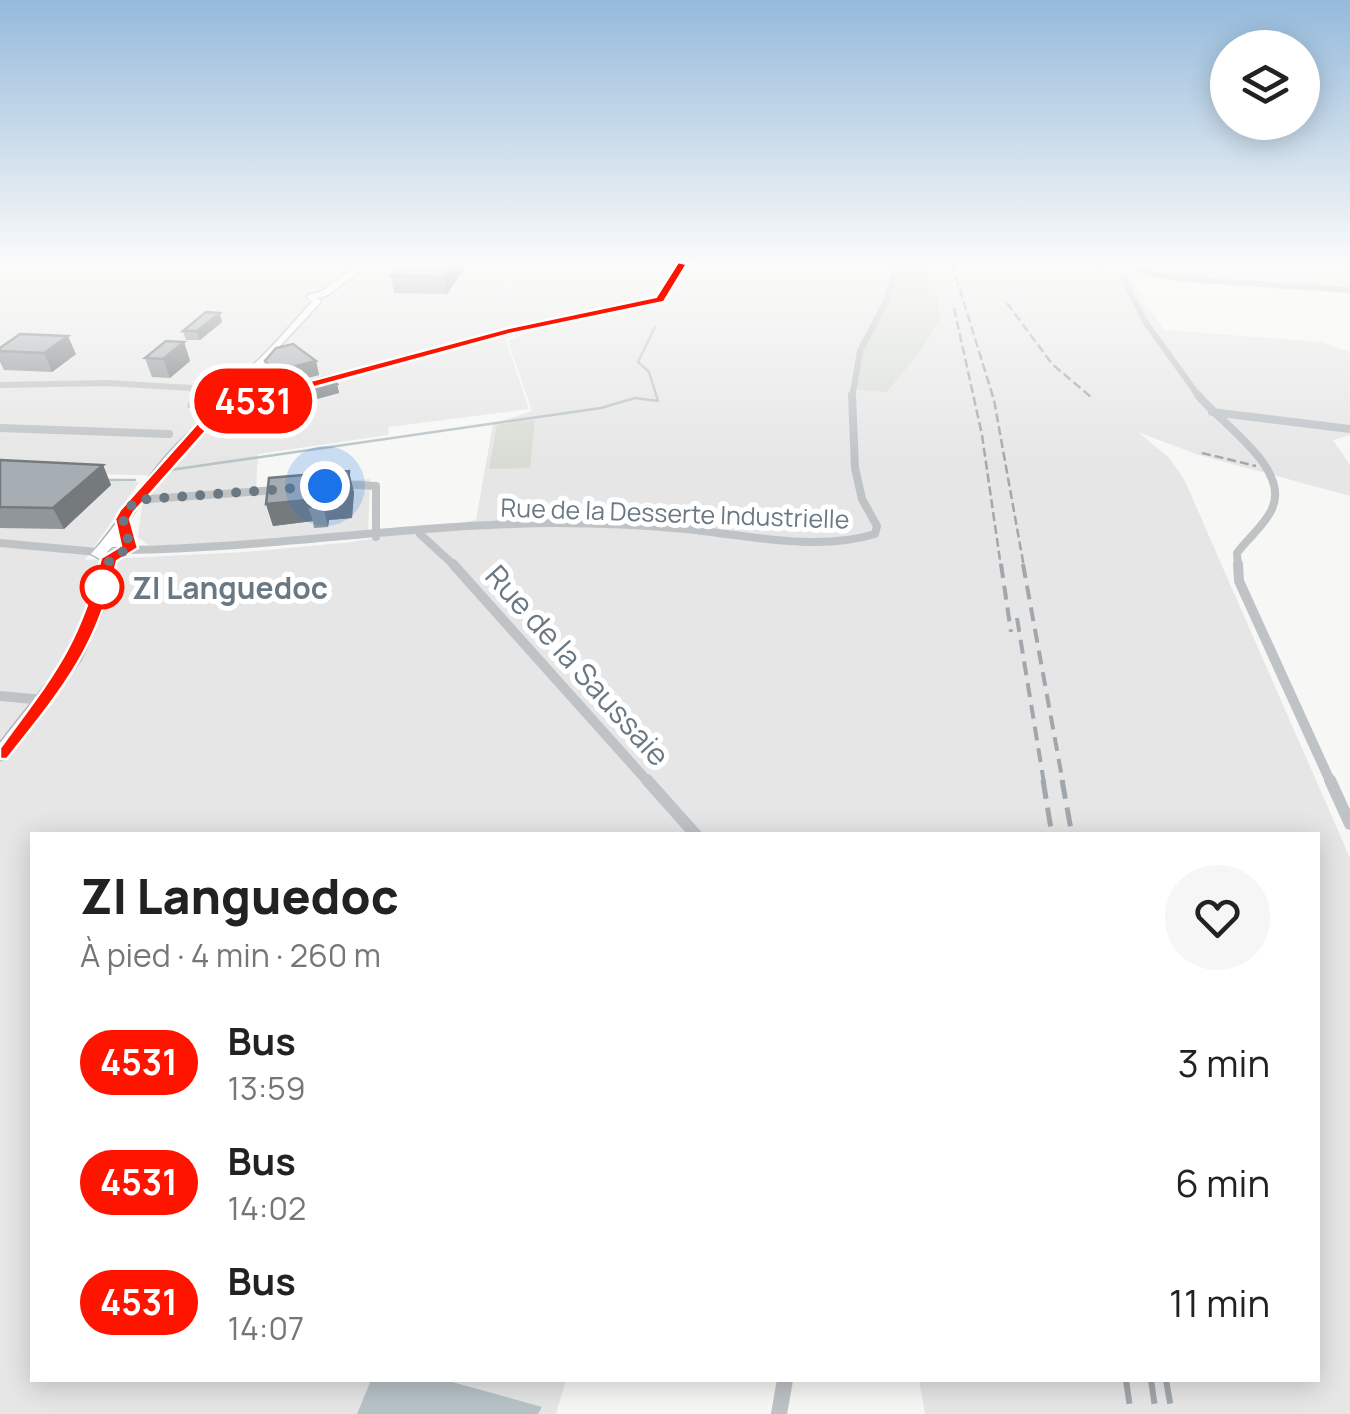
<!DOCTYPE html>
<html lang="fr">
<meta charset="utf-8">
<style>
body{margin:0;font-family:Manrope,sans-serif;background:#f6f6f6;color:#222;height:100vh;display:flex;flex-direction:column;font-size:38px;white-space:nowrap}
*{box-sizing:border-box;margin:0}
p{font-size:32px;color:#767676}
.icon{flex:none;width:55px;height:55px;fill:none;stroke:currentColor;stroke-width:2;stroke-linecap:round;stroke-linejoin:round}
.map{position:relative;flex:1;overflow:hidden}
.details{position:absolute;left:30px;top:832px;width:1290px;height:550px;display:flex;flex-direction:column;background:#fff;border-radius:0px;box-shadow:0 5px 25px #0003}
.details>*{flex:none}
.badge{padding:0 20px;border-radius:32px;font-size:35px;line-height:65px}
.fabs{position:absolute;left:1210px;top:30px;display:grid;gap:20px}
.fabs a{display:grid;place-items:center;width:110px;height:110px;border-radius:50%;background:#fff;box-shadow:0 5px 25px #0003;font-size:50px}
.you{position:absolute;width:50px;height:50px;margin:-25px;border:8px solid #fff;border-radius:50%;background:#1a73e8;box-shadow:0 0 0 15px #1a73e833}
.map>.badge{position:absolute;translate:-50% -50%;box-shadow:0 0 0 5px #fff}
.round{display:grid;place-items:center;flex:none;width:105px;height:105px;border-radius:52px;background:#f6f6f6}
.head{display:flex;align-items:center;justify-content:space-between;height:170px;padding:0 50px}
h1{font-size:48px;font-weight:800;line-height:75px}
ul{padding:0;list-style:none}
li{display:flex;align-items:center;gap:30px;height:120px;padding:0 50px}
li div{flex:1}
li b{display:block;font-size:38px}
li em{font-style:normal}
li .badge{min-width:110px;font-weight:700;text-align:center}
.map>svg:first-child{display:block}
</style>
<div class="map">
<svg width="1350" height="1414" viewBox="0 0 1350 1414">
<rect width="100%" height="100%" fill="#f7f7f5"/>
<path fill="#e5e6e5" d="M 0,264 L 530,264 L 526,274 L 533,264 L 897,264 L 886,392 L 922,349 L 941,317 L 930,264 L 1350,264 L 1350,289 L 1188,277 L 1124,281 L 1132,282 L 1164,330 L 1320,342 L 1350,352 L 1350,435 L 1333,440 L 1350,465 L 1350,496 L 1199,455 L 1138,432 L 1170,459 L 1184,479 L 1350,858 L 1350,1414 L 925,1414 L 919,1380 L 1318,1380 L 1318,835 L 32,835 L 32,1380 L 566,1380 L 556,1414 L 0,1414 L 0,479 L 139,482 L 85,560 L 245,552 L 352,542 L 476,520 L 493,424 L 532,411 L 508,341 L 532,331 L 505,338 L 529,409 L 389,427 L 388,435 L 258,454 L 256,489 L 370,479 L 368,534 L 215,547 L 148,545 L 138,537 L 142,505 L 167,476 L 0,471 Z"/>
<path fill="#d7dcd4" d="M 897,264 L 930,264 L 941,317 L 922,349 L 887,392 L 851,389 L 858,353 L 885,305 Z
M 535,420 L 530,468 L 489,469 L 497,425 Z"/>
<path fill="#b8c3c7" d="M 371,1380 L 445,1380 L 542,1407 L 538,1414 L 357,1414 Z"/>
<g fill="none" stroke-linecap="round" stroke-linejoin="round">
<path stroke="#b8c3c7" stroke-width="2.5" d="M 170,470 L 601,408 L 635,398 L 658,401 L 649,372 L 638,362 L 655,327
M 105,480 L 135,480"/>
<g stroke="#b1b7bb" stroke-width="3">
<path id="secondary" d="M 359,264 L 369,264 L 328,295 L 317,298 L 321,301 L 320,303 L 251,377 L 241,383 L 255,386 L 263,395 L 261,397 C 247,411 229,412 213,423 C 178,448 152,485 129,520 L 134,550 L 115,560 L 105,605 L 81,659 L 6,758 L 0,760 L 0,743 L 67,658 L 91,605 L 102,560 L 91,554 C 132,509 158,449 213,415 L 189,406 C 195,384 221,388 239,376 C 261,362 293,322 312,302 L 307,297 L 308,295 L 322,291 ZM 231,388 L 249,390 L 253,395 C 237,409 218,413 199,403 L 205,394 ZM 112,547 L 121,547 L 122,548 L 106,553 Z
M 1108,264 L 1116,264 L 1114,267 L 1126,269 L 1120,264 L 1130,264 L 1138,270 L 1120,274 L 1106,270 Z"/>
</g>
<path stroke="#bfc3c6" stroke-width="6" d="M 1097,264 L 1109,268
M 1134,270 L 1183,279 L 1350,290
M 1120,272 L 1146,323 L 1200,398
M 0,385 L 108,383 L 209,389
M 260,398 L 508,331 L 660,299 L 682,264
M 852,398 L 860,351 L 887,299 L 897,264"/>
<path stroke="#bfc3c6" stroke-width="8" d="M 1198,395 C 1221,424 1291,468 1272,509 C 1264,526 1248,538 1237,553 L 1238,567
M 255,399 L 270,395
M 1212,412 L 1350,429
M 0,428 L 169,434
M 338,484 L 376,486 L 376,537
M 135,500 L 277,490
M 420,534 L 456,567
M 0,543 L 97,552
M 128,550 C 271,548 413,524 555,523 C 598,523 642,525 685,529 C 745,535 817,552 875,534 L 877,526 L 862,499 L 855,468 L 852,395"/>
<path stroke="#bfc3c6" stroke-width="10" d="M 453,564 L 649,783
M 1238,564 L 1239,581 L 1331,783
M 0,696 L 44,700"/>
<path stroke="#bfc3c6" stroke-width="12" d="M 647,780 L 696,835
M 1330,780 L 1350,824"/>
<path stroke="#bfc3c6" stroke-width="16" d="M 779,1414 L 785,1380"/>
<use href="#secondary" fill="#fff" fill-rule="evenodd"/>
<path stroke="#a1a7ac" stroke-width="2.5" stroke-dasharray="9 4" stroke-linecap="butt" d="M 952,264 L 994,400 L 1024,567
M 1007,303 L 1052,364 L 1091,397
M 954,308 L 982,435 L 1001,567
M 1202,453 L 1256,466"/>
<path stroke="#a1a7ac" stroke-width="4" stroke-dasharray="14 8" stroke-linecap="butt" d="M 1001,564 L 1011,632
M 1023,564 L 1063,783
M 1017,618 L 1044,783"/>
<path stroke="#a1a7ac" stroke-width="5" stroke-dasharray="19 9" stroke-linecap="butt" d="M 1043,780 L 1052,835
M 1062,780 L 1072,835"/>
<path stroke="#a1a7ac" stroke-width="6" stroke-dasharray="24 11" stroke-linecap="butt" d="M 1126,1380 L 1131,1414
M 1151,1380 L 1156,1414
M 1166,1380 L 1172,1414"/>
</g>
<path fill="#90969a" d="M 398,264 L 463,264 L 464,269 L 447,294 L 394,293 L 391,276 Z
M 222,322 L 200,340 L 186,340 L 183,331 Z
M 184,342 L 190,361 L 170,378 L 152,377 L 145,358 Z
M 0,348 L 76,354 L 52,372 L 4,370 L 0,362 Z
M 265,361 L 316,361 L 319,375 L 280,385 L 269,375 Z
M 302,383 L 337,384 L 339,393 L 313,400 L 305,393 Z
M 0,460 L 103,465 L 111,485 L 64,529 L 0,528 Z
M 354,492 L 352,518 L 329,520 L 328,527 L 314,528 L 313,521 L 273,526 L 266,504 Z"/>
<path fill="#757a7d" d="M 453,264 L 463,264 L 464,269 L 447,294 L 444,277 Z
M 220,313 L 222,322 L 200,340 L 197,331 Z
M 68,336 L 76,354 L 52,372 L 44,353 Z
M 184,342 L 190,361 L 170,378 L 163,359 Z
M 316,361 L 319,375 L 280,385 L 276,371 Z
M 337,384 L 339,393 L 313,400 L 311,391 Z
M 103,465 L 111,485 L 64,529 L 53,508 Z
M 349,471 L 354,492 L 352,518 L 329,520 L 328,527 L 323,505 L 324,499 Z
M 309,500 L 308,507 L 313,521 L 273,526 L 266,504 Z"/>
<path fill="#a7aeb3" stroke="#757a7d" stroke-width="2.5" d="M 398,264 L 453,264 L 444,277 L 391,276 Z
M 206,312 L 220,313 L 197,331 L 183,331 Z
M 20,334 L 68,336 L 44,353 L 0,351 L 0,348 Z
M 166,341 L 184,342 L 163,359 L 145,358 Z
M 293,344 L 316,361 L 276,371 L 265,361 L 276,348 Z
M 329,376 L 337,384 L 311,391 L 302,383 Z
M 0,460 L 103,465 L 53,508 L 0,507 Z
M 349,471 L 347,497 L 324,499 L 323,505 L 308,507 L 309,500 L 266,504 L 269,478 Z"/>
<linearGradient id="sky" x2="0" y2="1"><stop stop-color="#95badb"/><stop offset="0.57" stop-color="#fbfbfa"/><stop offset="1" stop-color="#fbfbfa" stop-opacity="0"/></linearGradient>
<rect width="1350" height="462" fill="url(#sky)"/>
<path fill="#ff1400" stroke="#fff" stroke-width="2.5" d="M 678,262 L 687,264 L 664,302 L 510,334 L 260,402 L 213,423 L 134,512 L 130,519 L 138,548 L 117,561 C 97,649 62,690 7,759 L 0,759 L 0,748 C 50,679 79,648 101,558 L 121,546 L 115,519 L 120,510 L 203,417 L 250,397 L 508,328 L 656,297 Z"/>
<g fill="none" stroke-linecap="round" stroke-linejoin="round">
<path stroke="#697883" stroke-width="10" stroke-dasharray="0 18" d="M 102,587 L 102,592 L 110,558 L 130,548 L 123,519 L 135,500 L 325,486"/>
</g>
<circle fill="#fff" stroke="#ff1400" stroke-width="5" cx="102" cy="587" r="20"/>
<g text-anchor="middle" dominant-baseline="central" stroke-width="10" stroke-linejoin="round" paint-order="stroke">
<g font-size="25" fill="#697883" stroke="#fff">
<text transform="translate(675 513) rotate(2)">Rue de la Desserte Industrielle</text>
</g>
<g font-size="30" font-weight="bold" fill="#697883" stroke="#fff" text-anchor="start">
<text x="132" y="587">ZI Languedoc</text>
</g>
<g font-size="30" fill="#697883" stroke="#fff">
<text transform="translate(578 665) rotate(48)">Rue de la Saussaie</text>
</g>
</g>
</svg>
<div class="fabs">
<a><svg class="icon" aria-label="layers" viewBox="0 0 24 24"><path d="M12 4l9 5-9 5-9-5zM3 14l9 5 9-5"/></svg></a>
</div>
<div class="you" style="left:325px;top:486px"></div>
<b class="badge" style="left:253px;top:401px;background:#ff1400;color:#fff">4531</b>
<section class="details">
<div class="head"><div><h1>ZI Languedoc</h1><p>À pied · 4 min · 260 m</p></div><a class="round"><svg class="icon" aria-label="heart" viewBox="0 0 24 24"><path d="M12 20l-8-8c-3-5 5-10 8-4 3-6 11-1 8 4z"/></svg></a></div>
<ul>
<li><span class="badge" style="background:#ff1400;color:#fff">4531</span><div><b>Bus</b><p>13:59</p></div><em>3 min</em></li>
<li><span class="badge" style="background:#ff1400;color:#fff">4531</span><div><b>Bus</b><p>14:02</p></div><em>6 min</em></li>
<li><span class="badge" style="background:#ff1400;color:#fff">4531</span><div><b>Bus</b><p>14:07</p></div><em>11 min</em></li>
</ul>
</section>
</div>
